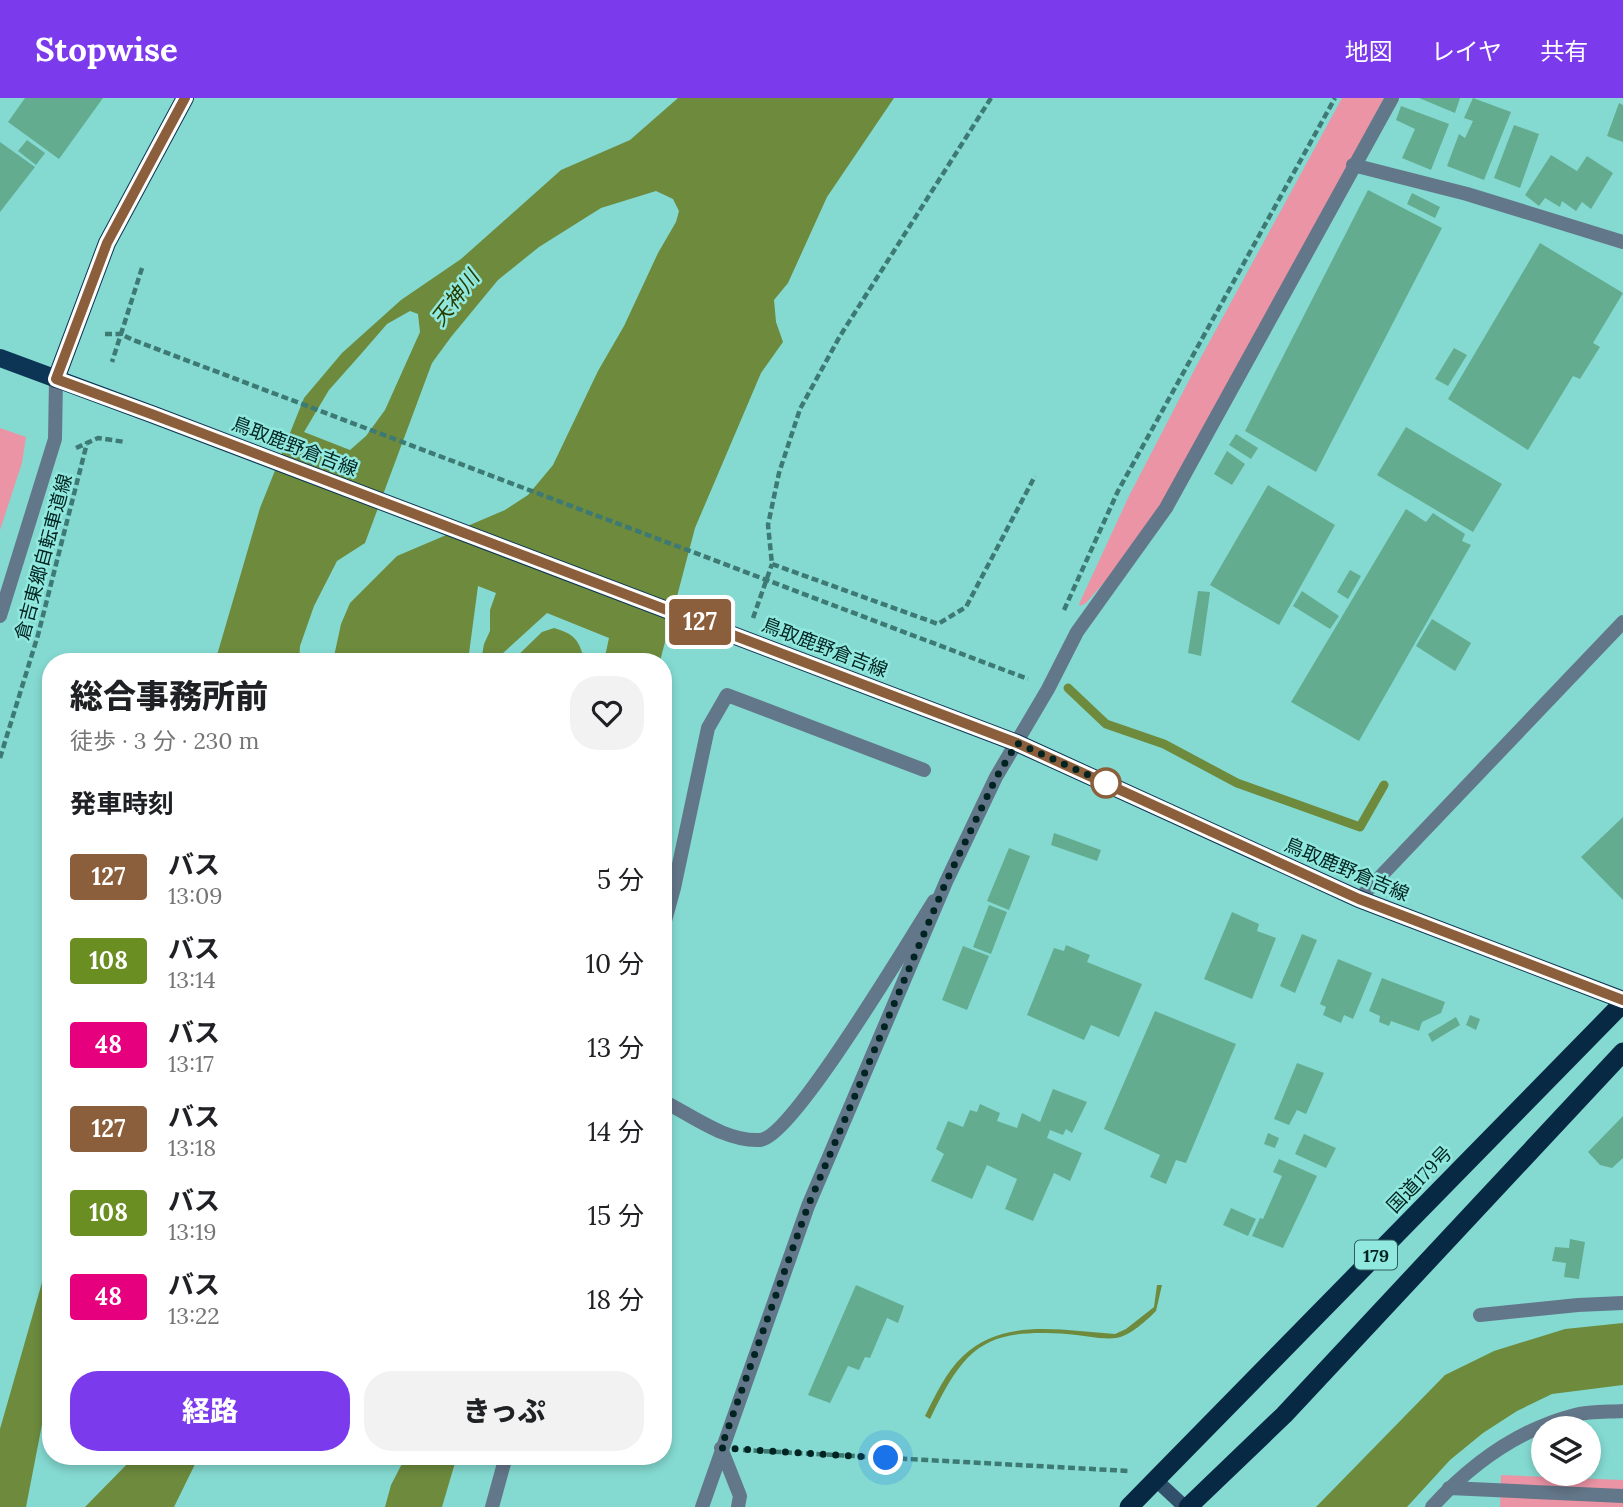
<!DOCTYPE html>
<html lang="ja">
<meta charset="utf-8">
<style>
body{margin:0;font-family:Lora,"Noto Sans JP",serif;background:#f2f2f2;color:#202124;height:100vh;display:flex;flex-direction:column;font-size:26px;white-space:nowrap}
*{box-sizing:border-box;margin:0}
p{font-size:23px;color:#757577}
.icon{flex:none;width:38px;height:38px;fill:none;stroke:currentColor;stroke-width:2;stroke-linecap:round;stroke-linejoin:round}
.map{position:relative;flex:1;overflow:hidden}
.panel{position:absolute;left:42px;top:555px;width:630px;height:812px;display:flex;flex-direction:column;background:#fff;border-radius:28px;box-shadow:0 4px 10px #0003}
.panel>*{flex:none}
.badge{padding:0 14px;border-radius:5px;font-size:24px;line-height:46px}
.buttons{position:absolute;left:1531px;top:1318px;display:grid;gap:14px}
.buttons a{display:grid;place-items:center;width:70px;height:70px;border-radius:50%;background:#fff;box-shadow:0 4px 10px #0003;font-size:35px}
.you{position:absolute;width:35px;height:35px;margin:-18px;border:5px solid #fff;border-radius:50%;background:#1a73e8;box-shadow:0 0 0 10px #1a73e833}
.map>.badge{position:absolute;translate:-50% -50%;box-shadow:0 0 0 4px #fff}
h2{padding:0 28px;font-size:26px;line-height:63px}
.round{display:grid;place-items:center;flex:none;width:74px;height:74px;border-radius:28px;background:#f2f2f2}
.head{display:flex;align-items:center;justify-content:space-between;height:119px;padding:0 28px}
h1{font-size:33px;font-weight:800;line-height:52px}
.action{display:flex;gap:14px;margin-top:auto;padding:14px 28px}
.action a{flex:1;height:80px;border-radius:28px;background:#7c3aed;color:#fff;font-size:28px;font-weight:800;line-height:80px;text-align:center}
.action a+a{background:#f2f2f2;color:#202124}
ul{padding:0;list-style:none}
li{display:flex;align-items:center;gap:21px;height:84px;padding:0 28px}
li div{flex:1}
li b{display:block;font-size:26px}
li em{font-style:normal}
li .badge{min-width:77px;font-weight:700;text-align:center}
header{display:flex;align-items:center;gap:42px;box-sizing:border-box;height:98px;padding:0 35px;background:#7c3aed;color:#fff}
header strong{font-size:33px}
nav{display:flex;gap:38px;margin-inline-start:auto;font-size:24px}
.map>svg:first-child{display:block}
</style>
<header>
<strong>Stopwise</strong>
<nav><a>地図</a><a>レイヤ</a><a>共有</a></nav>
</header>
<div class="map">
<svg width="1623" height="1409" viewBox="0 0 1623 1409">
<rect width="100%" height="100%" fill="#84dad1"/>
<path fill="#eb94a5" d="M 1342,0 L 1384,0 L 1165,406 L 1132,453 L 1086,505 L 1080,508 L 1079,506 L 1129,398 L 1199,263 Z
M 0,330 L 26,339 L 22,365 L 0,432 Z
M 1501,1377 L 1623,1382 L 1623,1409 L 1500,1409 Z"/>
<path fill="#6d8a3d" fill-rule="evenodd" d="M 678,0 L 894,0 L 827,99 L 788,185 L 774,202 L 776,224 L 783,244 L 761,275 L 695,430 L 660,563 L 604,563 L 609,540 L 547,515 L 502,556 L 492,563 L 481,563 L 484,546 L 490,533 L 490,512 L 496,495 L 478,488 L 468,563 L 333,563 L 341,526 L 350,505 L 397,458 L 505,412 L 528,397 L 553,367 L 598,273 L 624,228 L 658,155 L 676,124 L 679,113 L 673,101 L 656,93 L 601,110 L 539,149 L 498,182 L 451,239 L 432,265 L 365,445 L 337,463 L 314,508 L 300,548 L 299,563 L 215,564 L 260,410 L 304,300 L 342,255 L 401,202 L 461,161 L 561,72 L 630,42 ZM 410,213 L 418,216 L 420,234 L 385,312 L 366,338 L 350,352 L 304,334 L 329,292 L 361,256 L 387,226 Z
M 554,530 C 576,537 578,541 585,563 L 512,563 L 542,534 Z
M 51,1153 L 51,1280 L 26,1409 L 0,1409 L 0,1331 Z
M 1157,1187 L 1162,1187 L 1156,1213 C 1147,1222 1130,1238 1116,1240 C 1104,1242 1081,1237 1067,1236 C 985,1230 965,1248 930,1321 L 925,1318 C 935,1298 946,1274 963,1258 C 1004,1219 1063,1233 1115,1236 L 1126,1231 L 1154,1209 Z
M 1623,1225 L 1623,1287 L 1552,1296 L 1517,1313 L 1483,1335 L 1450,1362 L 1407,1409 L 1316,1409 L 1445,1277 L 1494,1253 L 1565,1231 Z
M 135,1358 L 199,1358 L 174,1409 L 85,1409 Z
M 406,1358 L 457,1358 L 442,1409 L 385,1409 L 391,1387 Z"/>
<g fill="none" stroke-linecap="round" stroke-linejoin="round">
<path stroke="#6d8a3d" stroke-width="9" d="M 1068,590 L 1106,626 L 1164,646 L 1237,685 L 1360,729 L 1384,687"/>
</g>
<path fill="#64ac90" d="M 25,0 L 103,0 L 59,61 L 8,24 Z
M 1419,0 L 1460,0 L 1455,15 Z
M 1473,0 L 1511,14 L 1484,82 L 1447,68 L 1459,36 L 1465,40 L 1473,23 L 1464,20 Z
M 1619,5 L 1623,7 L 1623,44 L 1607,38 Z
M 1401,8 L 1449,26 L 1431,72 L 1402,60 L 1415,31 L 1396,22 Z
M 1514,27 L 1539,36 L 1520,90 L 1494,80 Z
M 27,42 L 45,55 L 36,67 L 18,53 Z
M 0,44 L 35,69 L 0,114 Z
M 1551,57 L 1577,73 L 1587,58 L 1613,75 L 1591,111 L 1582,104 L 1576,113 L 1562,103 L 1560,109 L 1545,100 L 1539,108 L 1525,97 Z
M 1368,92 L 1442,130 L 1316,374 L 1245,333 Z
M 1412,95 L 1440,109 L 1435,120 L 1407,106 Z
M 1540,145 L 1623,195 L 1593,245 L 1600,249 L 1580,281 L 1573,278 L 1528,352 L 1448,301 Z
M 1454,250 L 1467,257 L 1448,288 L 1435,281 Z
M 1406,329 L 1502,386 L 1473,434 L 1377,377 Z
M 1236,336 L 1258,350 L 1251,361 L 1229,347 Z
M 1227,353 L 1245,366 L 1232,387 L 1214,376 Z
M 1268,387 L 1335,427 L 1279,527 L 1210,487 Z
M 1406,411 L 1426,424 L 1433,415 L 1465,436 L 1462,443 L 1471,447 L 1359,643 L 1291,604 Z
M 1350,472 L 1361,478 L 1348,501 L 1337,494 Z
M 1198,493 L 1210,494 L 1201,558 L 1188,555 Z
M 1302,493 L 1339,518 L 1330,531 L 1293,508 Z
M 1432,521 L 1471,545 L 1455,573 L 1416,548 Z
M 1623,719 L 1623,802 L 1581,759 Z
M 1054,735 L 1101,752 L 1097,763 L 1051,747 Z
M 1009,750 L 1030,758 L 1009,812 L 987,803 Z
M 989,807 L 1007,814 L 991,856 L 973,849 Z
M 1232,814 L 1259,826 L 1257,833 L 1276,840 L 1252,901 L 1204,881 Z
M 1302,836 L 1317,842 L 1295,895 L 1280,888 Z
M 1066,847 L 1090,857 L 1087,864 L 1142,886 L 1119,939 L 1091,927 L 1084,942 L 1027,917 L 1054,850 L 1064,853 Z
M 963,848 L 989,858 L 967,912 L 942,902 Z
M 1338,861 L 1372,875 L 1353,921 L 1344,917 L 1341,925 L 1323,917 L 1326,909 L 1320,906 Z
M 1382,880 L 1445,904 L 1441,915 L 1422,924 L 1419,933 L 1391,923 L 1389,928 L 1379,924 L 1380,918 L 1369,913 Z
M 1155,913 L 1236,946 L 1186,1065 L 1176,1062 L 1166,1086 L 1150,1079 L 1160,1057 L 1104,1031 Z
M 1470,917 L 1480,921 L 1476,932 L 1466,927 Z
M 1456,919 L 1460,927 L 1432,944 L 1428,936 Z
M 1297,965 L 1324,975 L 1306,1016 L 1297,1012 L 1289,1027 L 1274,1021 Z
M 1053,991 L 1087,1004 L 1072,1035 L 1066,1031 L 1063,1037 L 1050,1032 L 1047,1040 L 1082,1055 L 1070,1083 L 1054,1075 L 1033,1123 L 1005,1111 L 1017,1081 L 987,1067 L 972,1101 L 931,1083 L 944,1056 L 936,1051 L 948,1023 L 963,1029 L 970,1012 L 977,1014 L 980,1006 L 1000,1015 L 997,1023 L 1017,1030 L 1022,1015 L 1040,1024 Z
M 1623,1018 L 1623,1060 L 1612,1070 L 1600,1067 L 1588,1054 Z
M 1268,1035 L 1279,1040 L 1275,1050 L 1264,1046 Z
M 1304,1036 L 1336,1050 L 1326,1070 L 1295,1056 Z
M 1279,1061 L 1317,1078 L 1283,1150 L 1252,1138 L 1260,1120 L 1263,1121 L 1282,1078 L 1273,1074 Z
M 1231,1110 L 1256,1121 L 1248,1138 L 1223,1127 Z
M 1570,1141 L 1585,1144 L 1579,1181 L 1564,1179 L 1566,1165 L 1552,1163 L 1555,1149 L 1569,1150 Z
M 856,1187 L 904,1208 L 898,1225 L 887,1220 L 870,1260 L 865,1259 L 859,1272 L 848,1268 L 830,1305 L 808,1297 Z"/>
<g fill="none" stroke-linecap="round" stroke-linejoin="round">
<path stroke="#3e7a74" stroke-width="4.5" stroke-dasharray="7 3.5" stroke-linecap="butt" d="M 991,0 L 840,238 L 800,311 L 779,375 L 768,427 L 772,466 L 938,526 L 966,509 L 1035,378
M 142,170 L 121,236 L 133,242 L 1028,581
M 105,236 L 121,236 L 112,264
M 76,350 L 98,340 L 125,344
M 1064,512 L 1118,393 L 1335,0
M 753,520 L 772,466
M 0,660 L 38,537 L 87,345
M 743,1352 L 1129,1373"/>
<path stroke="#63778a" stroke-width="14" d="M 663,830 L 674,790 L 708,630 L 727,597 L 924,672
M 663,1003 C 693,1018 726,1044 760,1042 C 793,1039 911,839 934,803
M 492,1409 L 506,1358"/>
<path stroke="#63778a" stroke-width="14" d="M 1449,1390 L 1623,1398"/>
<path stroke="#63778a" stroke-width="14" d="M 1353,67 L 1467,96 L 1623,144
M 0,518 L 55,341 L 56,281
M 1359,801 L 1623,524
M 1480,1217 L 1578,1207 L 1623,1205
M 721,1350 L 740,1398 L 738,1409
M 702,1409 L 808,1108 L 946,784 L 996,679 L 1048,591 L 1077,534 L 1166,410 L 1392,0
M 1432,1409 C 1471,1366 1517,1332 1575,1317 C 1590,1313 1607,1314 1623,1313"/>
<path stroke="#32506b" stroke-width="14" d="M 1156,1382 L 1185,1409"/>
<path stroke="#0c3454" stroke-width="18" d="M 0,260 L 154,317 L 1017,645 L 1359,801 L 1623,902
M 56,281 L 107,145 L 185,0"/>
<path stroke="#082943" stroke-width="19" d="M 1129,1409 L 1623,905
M 1188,1409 L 1284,1317 L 1623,954"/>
</g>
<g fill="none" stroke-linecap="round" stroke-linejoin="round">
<g stroke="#fff" stroke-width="16">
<path id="line" d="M 185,0 L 107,145 L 56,281 L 154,317 L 1017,645 L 1359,801 L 1623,902"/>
</g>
<use href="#line" stroke="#8b5e3c" stroke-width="10"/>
<path stroke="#002421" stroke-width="7" stroke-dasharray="0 12.6" d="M 886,1360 L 721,1350 L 808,1108 L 946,784 L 996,680 L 1017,645 L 1115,689 L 1106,685"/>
</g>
<circle fill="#fff" stroke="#8b5e3c" stroke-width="3.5" cx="1106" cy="685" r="14"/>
<g text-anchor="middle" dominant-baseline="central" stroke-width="5" stroke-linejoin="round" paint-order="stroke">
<rect fill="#91e8de" stroke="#2c5f5a" stroke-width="2" x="1355" y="1142.5" width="42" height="29" rx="5"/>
<g font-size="18" font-weight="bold" fill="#002421">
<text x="1376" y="1157">179</text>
</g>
<g font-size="19" fill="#002421" stroke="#91e8de">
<text transform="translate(295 348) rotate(21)">鳥取鹿野倉吉線</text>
<text transform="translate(43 459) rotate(-75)">倉吉東郷自転車道線</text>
<text transform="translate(825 549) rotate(21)">鳥取鹿野倉吉線</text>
<text transform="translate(1347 771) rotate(23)">鳥取鹿野倉吉線</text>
<text transform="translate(1419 1081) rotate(-46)">国道179号</text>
</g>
<g font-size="21" font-style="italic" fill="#293c00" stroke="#91e8de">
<text transform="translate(455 200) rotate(-52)">天神川</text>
</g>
</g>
</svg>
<div class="buttons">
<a><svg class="icon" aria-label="layers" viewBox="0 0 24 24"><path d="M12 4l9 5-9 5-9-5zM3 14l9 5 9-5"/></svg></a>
</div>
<div class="you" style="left:886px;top:1360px"></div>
<b class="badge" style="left:700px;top:524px;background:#8b5e3c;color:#fff">127</b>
<section class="panel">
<div class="head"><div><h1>総合事務所前</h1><p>徒歩 · 3 分 · 230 m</p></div><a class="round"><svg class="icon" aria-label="heart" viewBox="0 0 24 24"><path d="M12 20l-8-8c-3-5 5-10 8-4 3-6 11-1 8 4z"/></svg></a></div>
<h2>発車時刻</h2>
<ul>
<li><span class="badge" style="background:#8b5e3c;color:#fff">127</span><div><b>バス</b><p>13:09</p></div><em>5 分</em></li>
<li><span class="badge" style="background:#6b8e23;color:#fff">108</span><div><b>バス</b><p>13:14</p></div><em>10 分</em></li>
<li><span class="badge" style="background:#e6007e;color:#fff">48</span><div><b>バス</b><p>13:17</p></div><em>13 分</em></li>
<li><span class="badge" style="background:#8b5e3c;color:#fff">127</span><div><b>バス</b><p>13:18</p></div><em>14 分</em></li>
<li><span class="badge" style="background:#6b8e23;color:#fff">108</span><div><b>バス</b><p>13:19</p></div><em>15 分</em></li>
<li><span class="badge" style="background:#e6007e;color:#fff">48</span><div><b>バス</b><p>13:22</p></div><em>18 分</em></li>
</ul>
<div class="action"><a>経路</a><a>きっぷ</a></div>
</section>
</div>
